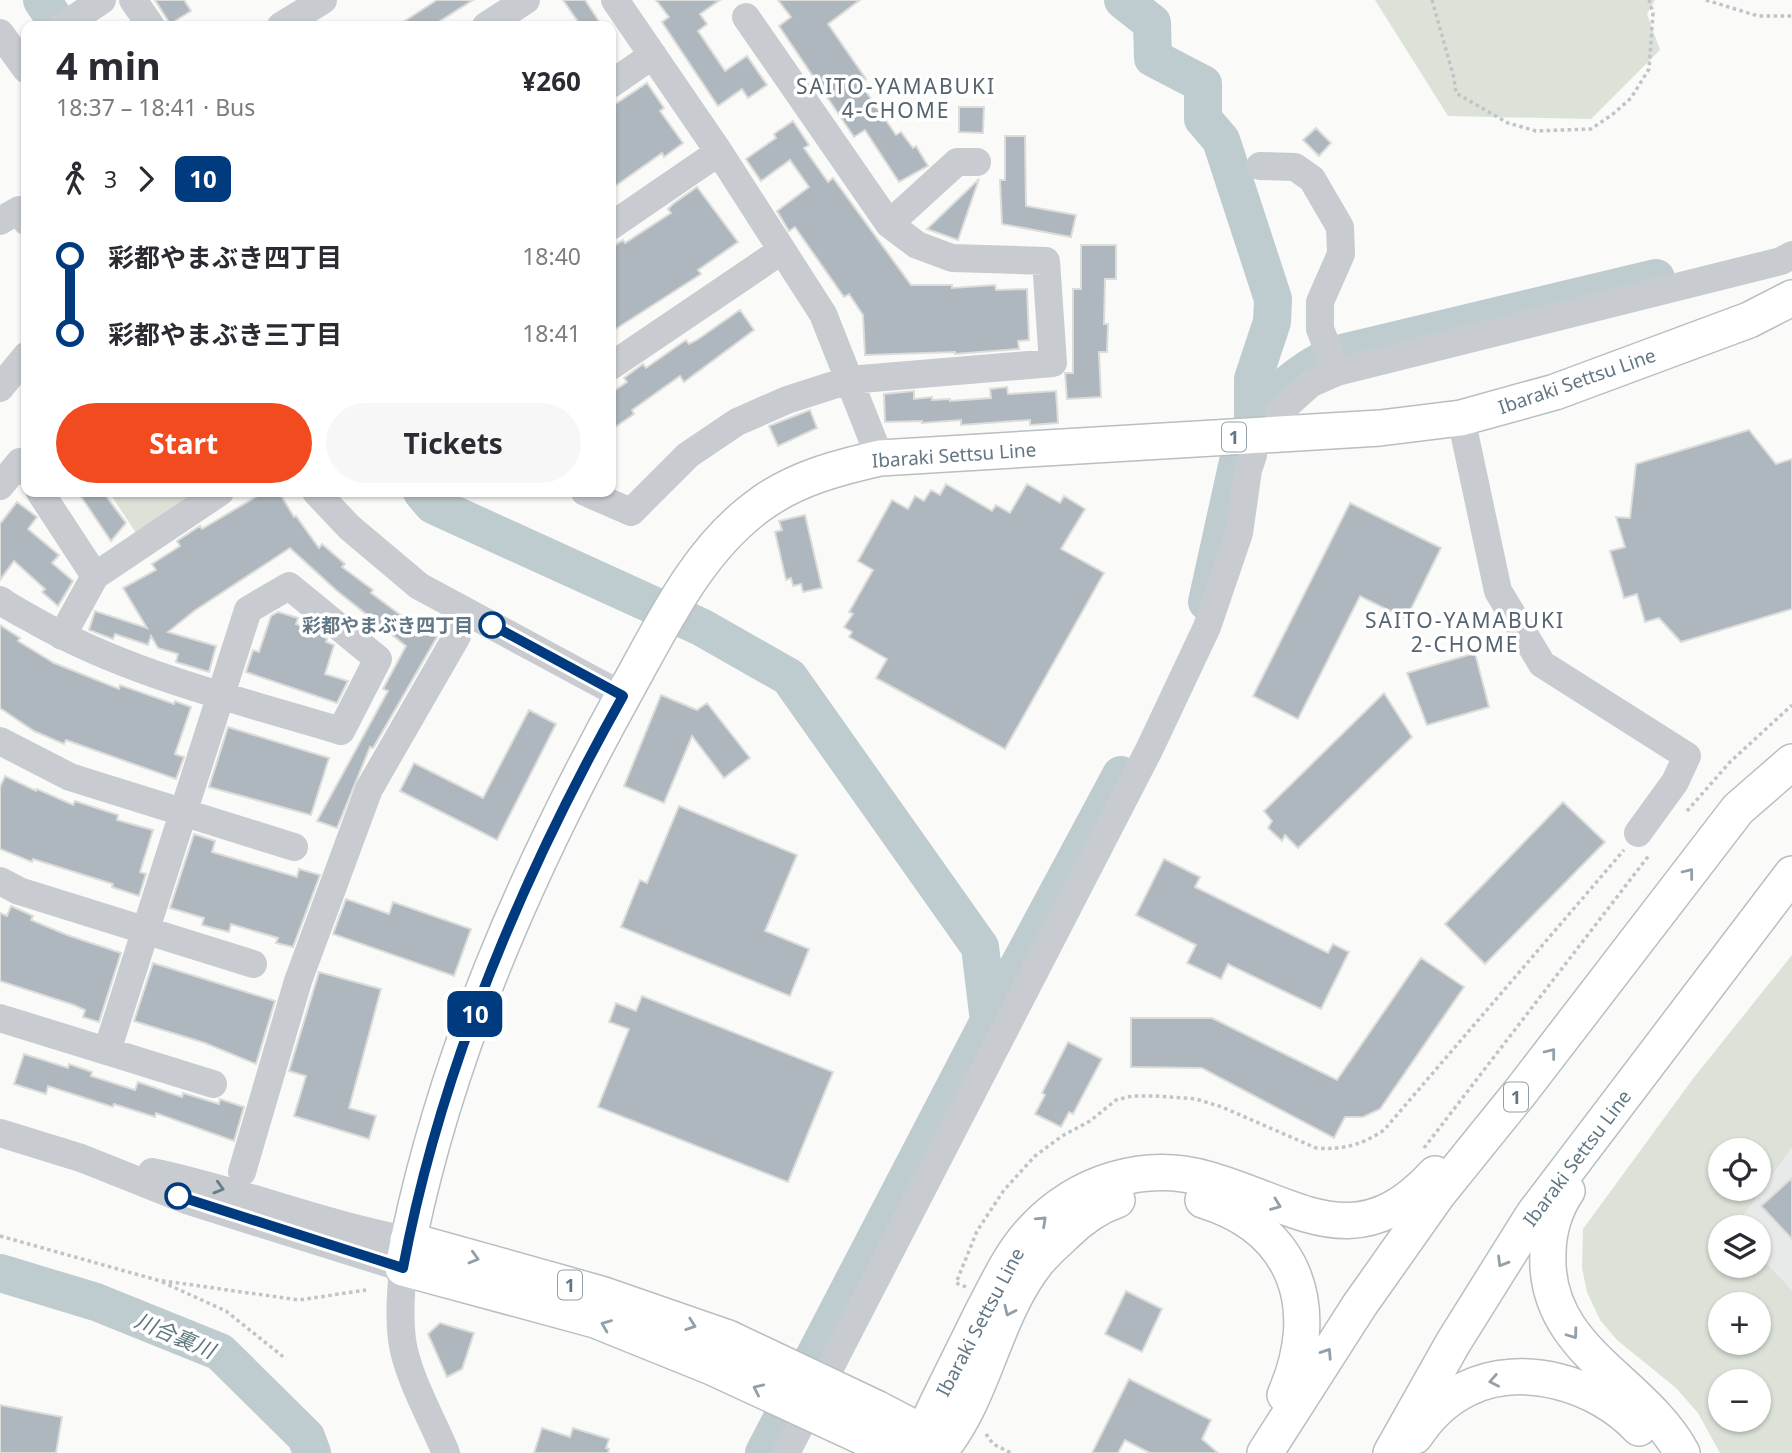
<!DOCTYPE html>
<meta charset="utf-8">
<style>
body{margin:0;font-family:"Noto Sans","Noto Sans JP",sans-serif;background:#f7f7f7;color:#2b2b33;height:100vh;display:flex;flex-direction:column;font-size:26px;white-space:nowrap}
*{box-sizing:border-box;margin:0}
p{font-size:23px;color:#7c7c81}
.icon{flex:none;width:38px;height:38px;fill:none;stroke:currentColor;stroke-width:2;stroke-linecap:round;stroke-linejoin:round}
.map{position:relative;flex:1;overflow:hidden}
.panel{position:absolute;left:21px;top:21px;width:595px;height:476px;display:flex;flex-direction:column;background:#fff;border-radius:14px;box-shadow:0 2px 5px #0004}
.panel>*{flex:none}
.badge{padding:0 14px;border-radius:10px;font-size:24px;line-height:46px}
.tools{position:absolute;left:1708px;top:1138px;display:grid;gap:14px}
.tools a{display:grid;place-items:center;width:63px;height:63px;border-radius:50%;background:#fff;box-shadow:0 2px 5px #0004;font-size:35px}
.map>.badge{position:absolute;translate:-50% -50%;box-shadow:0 0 0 4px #fff}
.legs{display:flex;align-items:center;gap:10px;height:77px;padding:0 35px;font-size:23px}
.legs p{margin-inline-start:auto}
.summary{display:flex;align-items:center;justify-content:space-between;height:119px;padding:0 35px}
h1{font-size:38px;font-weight:700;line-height:52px}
.primary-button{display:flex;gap:14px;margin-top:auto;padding:14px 35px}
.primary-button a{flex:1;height:80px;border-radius:42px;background:#f24b20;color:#fff;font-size:28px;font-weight:700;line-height:80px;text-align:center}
.primary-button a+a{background:#f7f7f7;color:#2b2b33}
ul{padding:0 35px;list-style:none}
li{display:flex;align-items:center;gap:24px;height:77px;font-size:26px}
li i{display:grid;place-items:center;width:10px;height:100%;margin:0 9px;background:currentColor}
li i::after{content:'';width:18px;height:18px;margin:-9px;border:5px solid;border-radius:50%;background:#fff}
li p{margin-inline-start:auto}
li:first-child i{background:linear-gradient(#0000 50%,currentColor 0)}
li:last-child i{background:linear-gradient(currentColor 50%,#0000 0)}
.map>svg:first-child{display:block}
</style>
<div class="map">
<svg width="1792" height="1453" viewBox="0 0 1792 1453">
<rect width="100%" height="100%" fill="#fafaf8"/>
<path fill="#e8e9e9" d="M 1792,1147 L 1792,1290 L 1759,1255 L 1759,1227 L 1740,1227 L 1742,1218 Z"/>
<path fill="#dce2d8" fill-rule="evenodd" d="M 1375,0 L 1655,0 L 1647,14 L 1660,50 L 1591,119 L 1448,116 Z
M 109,492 L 203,492 L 138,536 Z
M 1792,955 L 1792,1147 L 1742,1218 L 1740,1227 L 1720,1227 L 1720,1265 L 1759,1265 L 1759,1255 L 1792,1290 L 1792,1453 L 1720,1453 L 1698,1413 L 1676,1388 L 1617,1340 L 1600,1320 L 1587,1292 L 1582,1268 L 1583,1229 L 1692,1080 ZM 1720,1150 L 1759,1150 L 1759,1188 L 1720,1188 ZM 1720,1304 L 1759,1304 L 1759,1342 L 1720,1342 ZM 1720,1381 L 1759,1381 L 1759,1419 L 1720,1419 Z"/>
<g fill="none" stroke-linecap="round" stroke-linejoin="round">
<path stroke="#becbcf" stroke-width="38" d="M 42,0 L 59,26
M 1123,0 L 1152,23 L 1153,58 L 1203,84 L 1203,119 L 1221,140 L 1273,299 L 1272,322 L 1253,379 L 1253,415
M 1253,415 C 1280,391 1304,366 1338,354 L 1656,278
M 422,492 L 433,505 L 701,627 L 789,677 L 980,947 L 989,1021
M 1207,602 L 1239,457
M 0,1273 L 96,1302 L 220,1352 L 306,1437 L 312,1453
M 764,1453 L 989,1021 L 1121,775"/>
</g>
<path fill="#adb7bd" stroke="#dcdcda" stroke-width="2" d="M 155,0 L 184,0 L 191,11 L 170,24 Z
M 437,0 L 473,0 L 432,26 L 397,26 Z
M 563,0 L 585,0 L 602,26 L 581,26 Z
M 656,0 L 720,0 L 700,14 L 707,24 L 698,31 L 725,71 L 747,56 L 767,85 L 748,98 L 742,89 L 718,106 L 662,22 L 669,17 Z
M 778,0 L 860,0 L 828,24 L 866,79 L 860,83 L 896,135 L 901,132 L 913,148 L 916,146 L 928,166 L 899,182 L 865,130 L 854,137 L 779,26 L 791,17 Z
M 647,83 L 664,108 L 660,111 L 683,143 L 664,157 L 662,153 L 611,189 L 611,107 Z
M 959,107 L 984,107 L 983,133 L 959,132 Z
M 793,121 L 809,145 L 804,148 L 828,182 L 833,178 L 911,285 L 952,285 L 952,288 L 995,285 L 996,290 L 1027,289 L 1029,340 L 1018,341 L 1019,349 L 955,354 L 955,352 L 865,355 L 863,315 L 849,294 L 844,297 L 795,227 L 789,231 L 777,211 L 809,187 L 790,160 L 761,181 L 746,159 L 776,138 L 774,134 Z
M 1316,128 L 1331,143 L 1319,156 L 1303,140 Z
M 1005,136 L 1025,136 L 1026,206 L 1076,215 L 1071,237 L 1002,224 L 1000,180 L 1005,180 Z
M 979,179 L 958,240 L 927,229 Z
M 697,187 L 738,242 L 698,270 L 701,274 L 611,332 L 611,248 L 623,240 L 625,243 L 671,213 L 668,209 L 673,204 Z
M 1081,245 L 1116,245 L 1116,279 L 1105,279 L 1104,324 L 1108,324 L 1107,352 L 1099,352 L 1101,397 L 1067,399 L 1065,373 L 1073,373 L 1073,289 L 1081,289 Z
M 740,310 L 754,330 L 684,382 L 680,376 L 632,410 L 634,414 L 611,430 L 611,393 L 627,382 L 624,378 L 643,364 L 646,368 L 686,340 L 689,344 L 697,340 Z
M 1007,387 L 1008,394 L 1056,391 L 1058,423 L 1030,425 L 1030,420 L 961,425 L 961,420 L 922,423 L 922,421 L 885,422 L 884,394 L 914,391 L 914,399 L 932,397 L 932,400 L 950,399 L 950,401 L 991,398 L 990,389 Z
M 810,410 L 817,428 L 778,446 L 769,426 Z
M 1749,430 L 1776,464 L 1792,459 L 1792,609 L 1681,642 L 1659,618 L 1645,622 L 1637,594 L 1624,598 L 1610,551 L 1625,547 L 1616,517 L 1630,518 L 1636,464 Z
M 946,484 L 992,511 L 996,505 L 1010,513 L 1027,484 L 1060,503 L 1064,496 L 1085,509 L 1061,549 L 1104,573 L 1005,749 L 876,678 L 887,659 L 849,637 L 852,632 L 844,627 L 853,614 L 849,612 L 873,570 L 858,561 L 892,500 L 908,509 L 915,496 L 924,501 L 931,490 L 940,495 Z
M 78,492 L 103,492 L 126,523 L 111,541 Z
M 264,492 L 279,492 L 294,517 L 296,516 L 319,548 L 322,544 L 345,564 L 342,567 L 373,590 L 371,593 L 414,625 L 416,623 L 437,637 L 373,748 L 370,747 L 337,828 L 317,821 L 388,691 L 383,689 L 406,646 L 336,590 L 290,548 L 194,611 L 168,632 L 216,646 L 209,672 L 176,662 L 178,654 L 158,648 L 151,636 L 148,645 L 115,634 L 113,639 L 89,630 L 95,611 L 147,628 L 123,588 L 156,570 L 152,564 L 180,546 L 177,541 L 200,526 L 202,529 Z
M 17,502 L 37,517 L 28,529 L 59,555 L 52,563 L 73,581 L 58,606 L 42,592 L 45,589 L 14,561 L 0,580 L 0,524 Z
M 1350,503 L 1441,548 L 1406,619 L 1360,596 L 1298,719 L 1253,696 Z
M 805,515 L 822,588 L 803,592 L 801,584 L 793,586 L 791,578 L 786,580 L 775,532 L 782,530 L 779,521 Z
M 278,612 L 298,618 L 296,624 L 317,630 L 327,639 L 326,642 L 334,645 L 325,674 L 348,681 L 337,703 L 246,672 L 253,650 L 259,652 L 271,616 Z
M 0,625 L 20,638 L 18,641 L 54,663 L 119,689 L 120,685 L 174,704 L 175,701 L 191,707 L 175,754 L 184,757 L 176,779 L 66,740 L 64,744 L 34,731 L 0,708 Z
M 1475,653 L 1489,707 L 1427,725 L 1407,673 Z
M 1384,693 L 1412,737 L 1298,848 L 1285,835 L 1282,841 L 1268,828 L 1272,821 L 1264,811 Z
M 661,695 L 697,710 L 707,703 L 750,758 L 724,778 L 692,736 L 664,803 L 624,786 Z
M 529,710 L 556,724 L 497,840 L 400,791 L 414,763 L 483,798 Z
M 228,727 L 329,758 L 311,815 L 209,787 Z
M 5,776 L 36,791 L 37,789 L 73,805 L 75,801 L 118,815 L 117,820 L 153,830 L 140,872 L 146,874 L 139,896 L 112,887 L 113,884 L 33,859 L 32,862 L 0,849 L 0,787 Z
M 1563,802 L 1605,842 L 1485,964 L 1445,924 Z
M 679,806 L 797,855 L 765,931 L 809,949 L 790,996 L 621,927 L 640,880 L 647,883 Z
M 194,834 L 215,841 L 212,852 L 297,877 L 299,869 L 320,875 L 293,947 L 276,943 L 278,938 L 231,924 L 229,932 L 202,925 L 204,918 L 170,908 Z
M 1164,859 L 1200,877 L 1195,887 L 1328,953 L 1333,944 L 1349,952 L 1321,1009 L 1228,964 L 1221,979 L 1187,963 L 1196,945 L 1136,915 Z
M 346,899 L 389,914 L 393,902 L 471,929 L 454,976 L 333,934 Z
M 11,906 L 33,916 L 31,920 L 67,935 L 121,953 L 99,1022 L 83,1017 L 85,1010 L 74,1005 L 0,981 L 0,913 L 7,916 Z
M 1421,958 L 1464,987 L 1380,1109 L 1363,1117 L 1345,1117 L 1334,1138 L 1202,1068 L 1131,1067 L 1131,1018 L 1212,1018 L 1337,1080 Z
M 153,963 L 275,1001 L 256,1064 L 205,1043 L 134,1021 Z
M 319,972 L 381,989 L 349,1108 L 376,1116 L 369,1139 L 294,1116 L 306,1076 L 289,1071 Z
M 642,996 L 833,1072 L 788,1182 L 598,1107 L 629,1029 L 609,1022 L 616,1003 L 636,1011 Z
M 1068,1042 L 1102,1059 L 1073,1114 L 1069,1112 L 1061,1127 L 1035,1114 L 1045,1095 L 1042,1093 Z
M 24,1054 L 68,1068 L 69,1064 L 92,1072 L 91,1076 L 135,1090 L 138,1082 L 182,1097 L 183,1093 L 219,1104 L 220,1099 L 244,1107 L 234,1141 L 156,1113 L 155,1117 L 114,1104 L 113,1107 L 48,1086 L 46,1094 L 14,1084 Z
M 1792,1178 L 1792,1239 L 1761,1206 Z
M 1126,1291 L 1162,1309 L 1142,1352 L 1105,1334 Z
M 440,1323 L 474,1333 L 462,1369 L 447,1377 L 428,1334 Z
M 1129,1379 L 1211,1420 L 1202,1439 L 1218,1453 L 1150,1453 L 1125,1440 L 1118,1453 L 1092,1453 Z
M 0,1405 L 62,1417 L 56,1453 L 0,1453 Z
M 542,1428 L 570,1437 L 573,1428 L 609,1439 L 606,1448 L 609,1449 L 608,1453 L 534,1453 Z"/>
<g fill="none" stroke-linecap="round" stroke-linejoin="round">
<g stroke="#b8bec2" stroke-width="38">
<path id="major" d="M 1567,1191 C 1555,1208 1548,1232 1548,1253 C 1543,1350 1642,1379 1682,1453
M 1203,1200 C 1297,1229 1323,1309 1285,1395
M 408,1240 L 601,1294 L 728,1338
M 714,1368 L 595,1320 L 403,1268 C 441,1062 528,867 629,685 C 664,622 698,550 758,506 C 794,479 836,468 880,458 L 1380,428 L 1461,418 L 1555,392 L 1749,320 L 1792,298
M 878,1409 L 943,1443
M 1415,1436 C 1428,1416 1444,1400 1466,1389 C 1522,1361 1598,1384 1639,1428
M 865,1438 L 898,1453
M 925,1453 L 924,1432 L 936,1406 C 952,1374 967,1343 983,1311 C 998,1283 1011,1253 1033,1230 C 1078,1182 1144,1161 1207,1179 C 1296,1204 1356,1261 1435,1174
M 938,1453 C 985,1398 992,1319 1037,1262 C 1045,1252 1054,1244 1064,1235 C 1079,1220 1096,1207 1117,1200
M 1265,1453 L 1359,1306 L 1438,1194 L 1522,1090 L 1738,809 L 1792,762
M 1391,1453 L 1453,1343 L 1533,1215 L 1792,874"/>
</g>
<path stroke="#c1c4c6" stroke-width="3.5" stroke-dasharray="3.5 3.5" stroke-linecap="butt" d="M 1432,0 L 1454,78 L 1456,93 L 1508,123 L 1536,131 L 1591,129 L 1613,114 L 1631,98 L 1649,69 L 1653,13 L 1649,0
M 1706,0 L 1758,16 L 1792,16
M 1687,811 L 1730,762 L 1792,705
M 1424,1148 L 1650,854
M 0,1236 L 157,1280 L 299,1300 L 366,1290
M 162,1282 L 226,1311 L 286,1359
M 966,1287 L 956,1283 L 977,1231 L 1004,1190 L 1035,1156 L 1062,1136 L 1090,1121 L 1116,1100 L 1132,1096 L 1155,1096 L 1196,1099 L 1222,1107 L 1316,1148 C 1343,1150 1362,1145 1384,1130 L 1624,850
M 986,1434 L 993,1444 L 1011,1453"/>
<path stroke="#c8ccd0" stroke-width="28" d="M 133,0 L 151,26
M 615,0 L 719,152 L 823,314 L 880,458
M 63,26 L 102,0
M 281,26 L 323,0
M 486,26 L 526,0
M 0,33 L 26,69
M 611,84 L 653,55
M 1260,166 L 1295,167 L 1312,179 L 1340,227 L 1341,254 L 1320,302 L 1320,329 L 1337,372
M 0,221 L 19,210 L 26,221
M 889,224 L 957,162 L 977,162
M 611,226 L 719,152
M 611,366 L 781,251
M 0,388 L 26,356
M 1279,412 L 1310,384 L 1337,372 L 1781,261 L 1792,255
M 1461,418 L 1498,591 L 1542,664 L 1687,756 L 1675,782 L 1638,833
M 0,486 L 20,462 L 26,472
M 40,492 L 95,576
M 316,492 L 349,527 L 419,586 L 623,696
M 585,492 L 631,512 L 688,455 L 737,422 L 787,400 L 849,380 L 1053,363 L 1046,261 L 952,258 L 917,245 L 889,224 L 746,17
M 0,600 C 12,609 25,615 37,622 C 131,675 239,700 341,731 L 378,659 L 289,586 L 248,610 C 201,757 154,904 107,1051
M 62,636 L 95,576 L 220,492
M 0,741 L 70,777 L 294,847
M 0,881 L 19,891 L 253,964
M 0,1018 L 213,1084
M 0,1133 L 81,1158 L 189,1201 L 403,1268 C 401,1292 399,1315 402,1340 C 407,1376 432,1419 446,1453
M 152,1172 C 239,1190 321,1224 408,1240
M 242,1172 L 298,981 L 369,789 L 457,636
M 786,1453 L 1149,750 L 1207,627 L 1239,533 L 1248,470 L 1253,455"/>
<use href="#major" stroke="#fff" stroke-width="35"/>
<g stroke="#b8bec2" stroke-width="38" stroke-linecap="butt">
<path id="major-bridge" d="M 728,1338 L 878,1409
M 714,1368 L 865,1438"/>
</g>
<use href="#major-bridge" stroke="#fff" stroke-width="35"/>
</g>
<defs><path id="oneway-chevron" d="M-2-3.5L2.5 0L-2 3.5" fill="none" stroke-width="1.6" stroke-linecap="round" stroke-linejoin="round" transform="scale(1.75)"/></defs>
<g stroke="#91a0aa">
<use href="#oneway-chevron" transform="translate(1689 873) rotate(-52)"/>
<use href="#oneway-chevron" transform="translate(1551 1053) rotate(-52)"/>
<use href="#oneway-chevron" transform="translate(1276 1205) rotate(21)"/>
<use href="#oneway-chevron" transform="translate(1042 1221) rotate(-43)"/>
<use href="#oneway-chevron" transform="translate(474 1258) rotate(16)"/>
<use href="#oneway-chevron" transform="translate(1502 1262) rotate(121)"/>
<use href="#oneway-chevron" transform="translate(1009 1311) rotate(115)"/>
<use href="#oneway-chevron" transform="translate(606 1325) rotate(-158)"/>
<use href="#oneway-chevron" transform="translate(691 1325) rotate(19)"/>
<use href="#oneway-chevron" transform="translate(1573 1334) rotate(54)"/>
<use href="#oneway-chevron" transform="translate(1327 1353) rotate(-57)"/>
<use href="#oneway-chevron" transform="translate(1494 1381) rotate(169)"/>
<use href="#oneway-chevron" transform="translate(758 1389) rotate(-155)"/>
</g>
<use stroke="#677b89" href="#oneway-chevron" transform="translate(219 1188) rotate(16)"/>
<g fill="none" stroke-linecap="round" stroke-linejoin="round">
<g stroke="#fff" stroke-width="16">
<path id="line-1" d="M 178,1196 L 403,1268 C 441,1067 523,874 623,696 L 492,625"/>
</g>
<use href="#line-1" stroke="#003b80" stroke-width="10"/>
</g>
<g fill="#fff" stroke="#003b80" stroke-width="3.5">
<circle cx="492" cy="625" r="12"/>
<circle cx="178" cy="1196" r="12"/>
</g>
<g text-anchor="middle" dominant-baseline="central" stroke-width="7" stroke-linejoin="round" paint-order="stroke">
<g fill="#fff" stroke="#91a0aa" stroke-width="2">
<rect x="1222" y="422.5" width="24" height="29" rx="5"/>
<rect x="1504" y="1082.5" width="24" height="29" rx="5"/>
<rect x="558" y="1270.5" width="24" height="29" rx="5"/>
</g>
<g font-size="18" font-weight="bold" fill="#627785">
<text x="1234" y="437">1</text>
<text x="1516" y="1097">1</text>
<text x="570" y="1285">1</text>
</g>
<g font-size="19" fill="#627785" stroke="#fff">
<text transform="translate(1577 381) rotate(-19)">Ibaraki Settsu Line</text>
<text transform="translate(954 455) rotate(-4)">Ibaraki Settsu Line</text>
<text transform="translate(1577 1158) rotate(-53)">Ibaraki Settsu Line</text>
<text transform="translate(980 1322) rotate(-62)">Ibaraki Settsu Line</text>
</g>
<g font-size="19" font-weight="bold" fill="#627785" stroke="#fff" text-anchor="end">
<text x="473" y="625">彩都やまぶき四丁目</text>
</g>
<g font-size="21" letter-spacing="2" fill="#55646f" stroke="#fff">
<text x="896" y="86">SAITO-YAMABUKI<tspan x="896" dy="24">4-CHOME</tspan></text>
<text x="1465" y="620">SAITO-YAMABUKI<tspan x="1465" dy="24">2-CHOME</tspan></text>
</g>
<g font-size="21" font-style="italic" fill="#5e767e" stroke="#fff">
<text transform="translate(175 1335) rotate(23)">川合裏川</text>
</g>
</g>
</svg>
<div class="tools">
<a><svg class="icon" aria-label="locate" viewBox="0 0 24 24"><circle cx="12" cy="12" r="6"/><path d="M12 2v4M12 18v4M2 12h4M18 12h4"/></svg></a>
<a><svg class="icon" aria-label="layers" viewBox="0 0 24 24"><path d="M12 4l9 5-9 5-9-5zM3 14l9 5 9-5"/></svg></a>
<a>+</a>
<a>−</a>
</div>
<b class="badge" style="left:475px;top:1014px;background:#003b80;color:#fff">10</b>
<section class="panel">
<div class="summary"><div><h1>4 min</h1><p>18:37 – 18:41 · Bus</p></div><b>¥260</b></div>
<div class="legs"><svg class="icon" aria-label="walk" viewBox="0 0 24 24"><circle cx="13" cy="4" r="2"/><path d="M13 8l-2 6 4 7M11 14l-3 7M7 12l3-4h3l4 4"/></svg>3<svg class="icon" aria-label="forward" viewBox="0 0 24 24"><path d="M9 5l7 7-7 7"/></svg><b class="badge" style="background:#003b80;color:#fff">10</b></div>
<ul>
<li><i style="color:#003b80"></i><b>彩都やまぶき四丁目</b><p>18:40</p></li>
<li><i style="color:#003b80"></i><b>彩都やまぶき三丁目</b><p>18:41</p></li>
</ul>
<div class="primary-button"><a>Start</a><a>Tickets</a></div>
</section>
</div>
